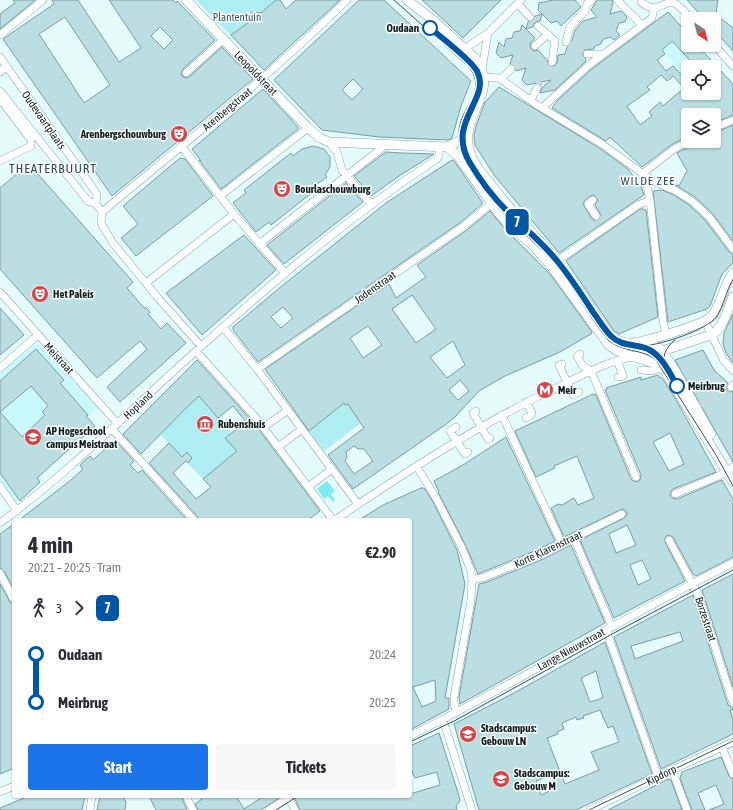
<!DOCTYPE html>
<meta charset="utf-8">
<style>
body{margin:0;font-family:"Asap Condensed",sans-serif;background:#f7f7f7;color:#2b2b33;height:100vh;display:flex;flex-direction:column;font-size:15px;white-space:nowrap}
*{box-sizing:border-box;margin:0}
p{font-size:13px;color:#7c7c81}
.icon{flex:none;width:22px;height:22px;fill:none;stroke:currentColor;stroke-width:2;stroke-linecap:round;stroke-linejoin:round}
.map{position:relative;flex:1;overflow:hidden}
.panel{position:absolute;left:12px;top:518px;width:400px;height:280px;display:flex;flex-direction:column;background:#fff;border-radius:4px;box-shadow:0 1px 3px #0004}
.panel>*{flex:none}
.badge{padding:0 8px;border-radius:6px;font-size:14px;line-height:26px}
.needle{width:26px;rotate:144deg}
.tools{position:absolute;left:681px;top:12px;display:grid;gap:8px}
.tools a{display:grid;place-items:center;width:40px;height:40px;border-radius:4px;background:#fff;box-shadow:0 1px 3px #0004;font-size:20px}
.map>.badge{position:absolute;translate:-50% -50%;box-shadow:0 0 0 2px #fff}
.legs{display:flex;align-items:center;gap:6px;height:44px;padding:0 16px;font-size:13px}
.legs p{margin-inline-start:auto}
.headline{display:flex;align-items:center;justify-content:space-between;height:68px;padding:0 16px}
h1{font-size:22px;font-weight:700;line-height:30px}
.action{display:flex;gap:8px;margin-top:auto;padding:8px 16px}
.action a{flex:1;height:46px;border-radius:4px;background:#1a73e8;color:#fff;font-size:16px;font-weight:700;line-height:46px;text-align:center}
.action a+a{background:#f7f7f7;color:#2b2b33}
ul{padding:0 16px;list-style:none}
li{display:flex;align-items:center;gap:14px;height:48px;font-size:15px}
li i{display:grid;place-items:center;width:6px;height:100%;margin:0 5px;background:currentColor}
li i::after{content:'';width:10px;height:10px;margin:-5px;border:3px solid;border-radius:50%;background:#fff}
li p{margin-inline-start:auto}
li:first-child i{background:linear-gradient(#0000 50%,currentColor 0)}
li:last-child i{background:linear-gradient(currentColor 50%,#0000 0)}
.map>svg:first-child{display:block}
</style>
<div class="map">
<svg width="733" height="810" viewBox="0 0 733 810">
<rect width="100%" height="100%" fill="#e5fcfd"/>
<path fill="#caf9fd" d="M 668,12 L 686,31 L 688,45 L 697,45 L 733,84 L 733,116 L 710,93 L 714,93 L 714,67 L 688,67 L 688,92 L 673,76 L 667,81 L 661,75 L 674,64 L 644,29 Z
M 37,342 L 99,408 L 33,467 L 42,480 L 15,502 L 0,482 L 0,373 Z"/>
<path fill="#aeedf2" d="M 196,0 L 281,0 L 282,3 L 254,28 L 235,40 Z
M 199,396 L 231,433 L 226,438 L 239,450 L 203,479 L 160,434 Z
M 343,404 L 348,404 L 361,423 L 324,451 L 309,431 Z"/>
<path fill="#7feaf3" d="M 327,481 L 335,491 L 331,494 L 335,500 L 333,502 L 328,496 L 324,499 L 317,489 Z"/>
<path fill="#badee1" stroke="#7a9da0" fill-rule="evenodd" d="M 13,0 L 35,0 L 0,29 L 0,14 L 15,3 Z
M 52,0 L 78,0 L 119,62 L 141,48 L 109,0 L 173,0 L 176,3 L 177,1 L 215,40 L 183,69 L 181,74 L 183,77 L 187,78 L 189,77 L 222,47 L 253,79 L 112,196 L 3,39 L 54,4 ZM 65,17 L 110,85 L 84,103 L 39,34 ZM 160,27 L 173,40 L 164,49 L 151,36 Z
M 276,0 L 280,0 L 286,9 L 296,0 L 340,0 L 264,70 L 231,35 L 248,23 L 248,17 L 252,12 L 261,13 Z
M 359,0 L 384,0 L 471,81 L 461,106 L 452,138 L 448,140 L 379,137 L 322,130 L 274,80 ZM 353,79 L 363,89 L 352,100 L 342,90 Z
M 422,0 L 501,0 L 463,38 Z
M 553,0 L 575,0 L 581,7 L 561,26 L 557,21 L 551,23 L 538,10 L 539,3 Z
M 597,0 L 612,0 L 613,3 L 610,14 L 621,11 L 627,17 L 625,22 L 619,23 L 616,31 L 620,35 L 614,40 L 611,37 L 603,39 L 601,44 L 595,46 L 594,49 L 584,50 L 582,54 L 586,59 L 585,62 L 555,90 L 540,93 L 542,88 L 551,80 L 527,85 L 522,80 L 526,68 L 516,71 L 515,66 L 510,64 L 513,55 L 501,58 L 496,53 L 499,42 L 504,47 L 506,39 L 512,38 L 514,32 L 520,31 L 522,25 L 535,38 L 530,44 L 531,49 L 534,51 L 538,50 L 547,60 L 549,66 L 554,66 L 557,63 L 558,55 L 565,54 L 567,47 L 571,44 L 575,30 L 583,21 L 597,17 L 591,10 Z
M 687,0 L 718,0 L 715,19 L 704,19 Z
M 668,12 L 688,34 L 688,45 L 697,45 L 733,84 L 733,115 L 714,123 L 714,115 L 688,115 L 688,136 L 671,145 L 642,167 L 610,137 L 606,141 L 552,108 L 558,100 L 592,69 ZM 672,41 L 696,67 L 714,67 L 714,93 L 688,93 L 688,82 L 673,66 L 666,71 L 657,60 L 665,54 L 662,50 ZM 661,75 L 667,81 L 673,76 L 684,88 L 663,106 L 660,102 L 649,112 L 652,116 L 640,125 L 627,106 L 650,90 L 647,87 Z
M 542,14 L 540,21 L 535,22 L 533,27 L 526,29 L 528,22 L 533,21 L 535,16 Z
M 719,17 L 733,28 L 733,51 L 714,30 L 714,23 Z
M 499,87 L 599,148 L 628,169 L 641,186 L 644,195 L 559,253 L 494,175 L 475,145 L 474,136 L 476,126 L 485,102 ZM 594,195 L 598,200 L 595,205 L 601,215 L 600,219 L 597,221 L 592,219 L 583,204 L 585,200 L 590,196 Z
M 263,89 L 298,127 L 298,129 L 221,189 L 199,160 L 201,161 L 192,149 Z
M 733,125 L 733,241 L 713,214 L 695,197 L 679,187 L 668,182 L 679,186 L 687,171 L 677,153 L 699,141 L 714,141 L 714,133 Z
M 313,146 L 324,149 L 330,157 L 330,167 L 325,175 L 327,177 L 316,185 L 318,188 L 271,225 L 269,222 L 256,232 L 233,203 L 246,193 L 244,190 L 291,153 L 293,156 L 302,149 Z
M 386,152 L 402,153 L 434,154 L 399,176 L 371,196 L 354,176 Z
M 180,158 L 185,159 L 213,196 L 136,256 L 121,238 L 138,224 L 123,206 Z
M 452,160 L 454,161 L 461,171 L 482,202 L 482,204 L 461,222 L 258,362 L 233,330 L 233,327 L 283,285 L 386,203 ZM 283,307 L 293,318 L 281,328 L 271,317 Z
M 29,164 L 133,282 L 127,288 L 144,308 L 145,307 L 150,312 L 148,314 L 161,329 L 167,323 L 186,343 L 120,402 L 107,387 L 147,349 L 140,341 L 97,378 L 0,269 L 0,188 Z
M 346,183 L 363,202 L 284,264 L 267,245 Z
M 662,190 L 674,195 L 689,205 L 705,220 L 729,252 L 733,254 L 733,263 L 722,274 L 710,306 L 707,309 L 668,322 L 653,191 Z
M 640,209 L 643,209 L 646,210 L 658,317 L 619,334 L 614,331 L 608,322 L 566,261 Z
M 490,211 L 506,230 L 550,274 L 592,332 L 591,334 L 560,352 L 505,376 L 479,391 L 455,417 L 445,425 L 353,489 L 328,455 L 364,428 L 348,404 L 345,405 L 344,403 L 309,431 L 265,369 L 389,284 L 396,298 L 426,277 L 417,265 L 467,230 ZM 412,295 L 436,329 L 416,343 L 392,309 ZM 368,326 L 382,345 L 363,358 L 350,338 ZM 453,341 L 465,365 L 447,378 L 430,357 ZM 460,380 L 469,391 L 458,400 L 449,390 ZM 354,446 L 358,449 L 364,449 L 373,461 L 354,474 L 345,461 L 347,457 L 346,452 Z
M 244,235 L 276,270 L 202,335 L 166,293 Z
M 0,308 L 24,335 L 0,355 Z
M 733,314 L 733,363 L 726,353 L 723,344 L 724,333 Z
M 36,349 L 64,380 L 60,383 L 88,415 L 86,416 L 95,426 L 37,478 L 40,482 L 20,501 L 0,473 L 0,381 ZM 31,386 L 48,406 L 42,412 L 45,415 L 22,437 L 0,412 Z
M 703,350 L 714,370 L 728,383 L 726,386 L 727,390 L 730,392 L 733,391 L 733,462 L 675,360 Z
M 197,360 L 253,422 L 320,511 L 308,520 L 199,520 L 198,517 L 149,463 L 169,443 L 182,457 L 187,452 L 192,458 L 188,463 L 186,461 L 173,473 L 196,499 L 211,487 L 203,479 L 237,451 L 225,438 L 246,422 L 233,406 L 218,418 L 199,396 L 186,408 L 141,454 L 123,434 Z
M 658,375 L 659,377 L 662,378 L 675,398 L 716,472 L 673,489 L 671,491 L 670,496 L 672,498 L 677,499 L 722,480 L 733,499 L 733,557 L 696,576 L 693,574 L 673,537 L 671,536 L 667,535 L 665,538 L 665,542 L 685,581 L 614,618 L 580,540 L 624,518 L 627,515 L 626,511 L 623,509 L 620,510 L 564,537 L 551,508 L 558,504 L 562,505 L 574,498 L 578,505 L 594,498 L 577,456 L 554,466 L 555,468 L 536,477 L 515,431 L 593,394 L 596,395 L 631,479 L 633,481 L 638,482 L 640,480 L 641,475 L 605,390 L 607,390 L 606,388 L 641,377 L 641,380 ZM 670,433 L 684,464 L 669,471 L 653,442 ZM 627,525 L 636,545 L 616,553 L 609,534 ZM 642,560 L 651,579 L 638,585 L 630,565 Z
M 506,437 L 555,541 L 537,550 L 478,574 L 466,546 L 438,492 L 439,492 L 434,481 L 463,465 Z
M 115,440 L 134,461 L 130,465 L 138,473 L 142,470 L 187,520 L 19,520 L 71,480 L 83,469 L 80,465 L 90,456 L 93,460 Z
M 421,488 L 424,488 L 432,500 L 457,550 L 465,584 L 445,698 L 449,698 L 449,709 L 410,730 L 410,520 L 359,520 L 383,505 ZM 435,680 L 436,701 L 422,707 L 413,687 Z
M 14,524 L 14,589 L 4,571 L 0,568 L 0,534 Z
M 571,545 L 605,623 L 460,704 L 459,697 L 479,584 L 487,582 L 541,560 Z
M 733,574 L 733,687 L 702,590 Z
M 0,584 L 10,602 L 14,605 L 14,768 L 0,774 Z
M 693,595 L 728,705 L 733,708 L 733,710 L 730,710 L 733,720 L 733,734 L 661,769 L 614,637 ZM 680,632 L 683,641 L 635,659 L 631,646 Z
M 605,642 L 652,774 L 576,810 L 479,810 L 454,724 L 516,692 ZM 596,671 L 603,698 L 590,702 L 581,678 ZM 600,710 L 608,728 L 613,726 L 619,742 L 591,752 L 599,770 L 565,784 L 547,738 L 558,734 L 557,732 L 564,729 L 562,723 L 576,717 L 577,720 L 584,718 L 583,716 ZM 551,775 L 556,788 L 541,795 L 536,781 Z
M 439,733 L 459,796 L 460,801 L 456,806 L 457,810 L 300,810 L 295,799 L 296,796 L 374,796 L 375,798 L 381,796 L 410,796 L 410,794 L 440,785 L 437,772 L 415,778 L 410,767 L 410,746 Z
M 721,757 L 729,776 L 733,779 L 733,810 L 709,810 L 724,804 L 716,785 L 698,793 L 705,810 L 692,810 L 680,778 L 682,772 Z
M 668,779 L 671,780 L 682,810 L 608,810 Z
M 29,796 L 85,796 L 82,810 L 0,810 L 0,808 Z
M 100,796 L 123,797 L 126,802 L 125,810 L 97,810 Z
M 149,796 L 181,796 L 187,810 L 156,810 Z
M 200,796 L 236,796 L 244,809 L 264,796 L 282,796 L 261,810 L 198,810 L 195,804 L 202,799 Z"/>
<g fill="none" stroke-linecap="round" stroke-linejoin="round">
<path stroke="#c5dbdc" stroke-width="7" stroke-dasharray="7 3.5" stroke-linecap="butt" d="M 530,17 L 538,26
M 568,43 L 587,54
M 511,69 L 535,46
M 537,88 L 552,62
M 596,216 L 604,225
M 700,404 L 731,387"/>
<g stroke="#84a7aa" stroke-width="8">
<path id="street" d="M 617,0 L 642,25
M 641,2 C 659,16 661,0 674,3 C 681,6 686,14 691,19
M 518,4 L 530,17
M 538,26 L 555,41
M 0,35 L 43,0
M 566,42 L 570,27 L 585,11 L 587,4 L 592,0
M 714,45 L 733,66
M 535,46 L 548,34
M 465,50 L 470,45 L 488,33 L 521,0
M 587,54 L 603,54
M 0,57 L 97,194 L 96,204 L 102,212
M 552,62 L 555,41
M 482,69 L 488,33
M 0,72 L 7,67
M 186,73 L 224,39
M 484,77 L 499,78 L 537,105 L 602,144 L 653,181 L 676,191 L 692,201 L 709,217 L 733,249
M 501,79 L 511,69
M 0,91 L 88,201 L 96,204
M 0,99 L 31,140 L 31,146 L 0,161
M 531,100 L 537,88
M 542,108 L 589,65 L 652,18 L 654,9
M 714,128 L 733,120
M 329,142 L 337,152 L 342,170 L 372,205
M 182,147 L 234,214 L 285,273
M 642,174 L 647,186 L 650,200 L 663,321 L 666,334
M 642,174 L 674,149 L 689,141
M 220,196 L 308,128
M 593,200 L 588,204 L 596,216
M 102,212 C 185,143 270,76 347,0
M 102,212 L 101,223 L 113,243 L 158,298 L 201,346
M 259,244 L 386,145
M 557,261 L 638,205 L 650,200
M 146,283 L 234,214
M 0,292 L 118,424
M 705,321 L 723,359 L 733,371
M 223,327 L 257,369 L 358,504
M 196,351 L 257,419 L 333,520
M 580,354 L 577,356 L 582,365 L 591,371 L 636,477
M 617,360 L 623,376 L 618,377
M 562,364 L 559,365 L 573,395 L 579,392
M 0,368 L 38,335
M 257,369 L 464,226 L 500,196
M 641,370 L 652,371 L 658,369
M 731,387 L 733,385
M 526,402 L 532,413 L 530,416 L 526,418
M 476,411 L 473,413 L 488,439 L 490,438
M 502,415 L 562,544
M 264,427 L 288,410
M 456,427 L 450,431 L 465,454 L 468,452
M 112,429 L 194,520
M 278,447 L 302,429
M 417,467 L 436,498 L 462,548 L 471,571 L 472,580 L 471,600 L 454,697 L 454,702 L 456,713
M 0,486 L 17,511
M 308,487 L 332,469
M 675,494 L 719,476 L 733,467
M 335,520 C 407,471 481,423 560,386 C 583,375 607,361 633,357
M 0,523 C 70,472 131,409 196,351 C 272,283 351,215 437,159 L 439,155 L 439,147
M 574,538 L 612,627
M 669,540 L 698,594 L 733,703
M 0,573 L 14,600
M 472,580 L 485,577 L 539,555 L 622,514
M 606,630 L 658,776
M 443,720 L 472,810
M 410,736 C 519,682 623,617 733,563
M 722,747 L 733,774
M 672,770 L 687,810
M 0,792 L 14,786
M 186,796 L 193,810
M 288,797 L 295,810
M 90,810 L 92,796
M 269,810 L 291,796
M 590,810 L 672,770 L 733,742"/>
</g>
<g stroke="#84a7aa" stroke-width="10">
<path id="secondary" d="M 186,0 L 308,128 L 320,138 L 329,142 L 447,147 L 468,137
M 407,0 L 433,20 L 475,58 C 501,93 460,112 469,150 C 472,161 480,171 488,181 C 509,209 534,234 557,261 C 576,285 592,311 610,335 C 616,340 622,343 630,343 C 642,343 702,325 711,317 C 722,305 723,286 733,273
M 447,147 L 458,156 L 497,211 L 510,226 L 533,245 L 552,267 L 608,344 C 624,359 650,356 665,371 L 733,482
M 642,342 L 652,345 L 659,348 L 662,351 L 676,372 L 711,434
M 637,356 L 662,351 L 711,335 C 724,327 727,311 733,297"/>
</g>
<use href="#street" stroke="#fff" stroke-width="7"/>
<use href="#secondary" stroke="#fff" stroke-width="9"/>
<path stroke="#405051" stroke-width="1" d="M 394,0 L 468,66 C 486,87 468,101 461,121 C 458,131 458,141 461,151 C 464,161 470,169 476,177 C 486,192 497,207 509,220 C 526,236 544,250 559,269 C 577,292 590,319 609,341 C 623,352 643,349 656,360 L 716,455 L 733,486
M 625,345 C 631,345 638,346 644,346 C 662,344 706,331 717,316 C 724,305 726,291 733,279
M 665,371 C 661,359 665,347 675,340
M 410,742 L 456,720 L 614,633 L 733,570
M 276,810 L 298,796
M 589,810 L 733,741"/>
</g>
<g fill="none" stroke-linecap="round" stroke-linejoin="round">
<g stroke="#fff" stroke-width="9">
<path id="line-1" d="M 430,28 C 441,37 471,60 477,71 C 492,99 445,122 470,163 C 480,180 493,197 507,211 C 524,228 543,243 558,262 C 571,278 582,295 593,312 C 599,320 604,329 611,336 C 620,345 630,344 642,347 C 660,351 669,371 677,386"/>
</g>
<use href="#line-1" stroke="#0056a4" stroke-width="6"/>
</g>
<defs>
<g id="theatre-disc" transform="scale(0.9)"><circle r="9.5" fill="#d44449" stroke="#fff"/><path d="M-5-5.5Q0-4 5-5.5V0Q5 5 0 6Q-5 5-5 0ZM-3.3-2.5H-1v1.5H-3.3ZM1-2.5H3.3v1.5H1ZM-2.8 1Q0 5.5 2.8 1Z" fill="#fff"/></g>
<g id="metro-disc" transform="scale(0.9)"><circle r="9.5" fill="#d44449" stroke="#fff"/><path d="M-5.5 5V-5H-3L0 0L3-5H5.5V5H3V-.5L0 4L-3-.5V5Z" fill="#fff"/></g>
<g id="museum-disc" transform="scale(0.9)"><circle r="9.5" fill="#d44449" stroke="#fff"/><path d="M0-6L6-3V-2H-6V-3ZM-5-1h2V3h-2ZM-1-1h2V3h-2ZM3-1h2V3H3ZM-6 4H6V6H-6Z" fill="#fff"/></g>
<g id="university-disc" transform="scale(0.9)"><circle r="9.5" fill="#d44449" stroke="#fff"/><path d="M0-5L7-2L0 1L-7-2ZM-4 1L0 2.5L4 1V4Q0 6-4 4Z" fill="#fff"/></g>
</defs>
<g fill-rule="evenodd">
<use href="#theatre-disc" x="179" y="134"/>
<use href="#theatre-disc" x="282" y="189"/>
<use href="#theatre-disc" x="40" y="294"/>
<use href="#metro-disc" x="545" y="390"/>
<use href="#museum-disc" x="205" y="424"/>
<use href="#university-disc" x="33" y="437"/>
<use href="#university-disc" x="468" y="734"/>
<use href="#university-disc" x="501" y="779"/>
</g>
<g fill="#fff" stroke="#0056a4" stroke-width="2">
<circle cx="430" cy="28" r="7"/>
<circle cx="677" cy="386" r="7"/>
</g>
<g text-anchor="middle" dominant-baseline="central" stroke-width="3" stroke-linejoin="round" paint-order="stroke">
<g font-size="11" fill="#29585c" stroke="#fff">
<text x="237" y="17">Plantentuin</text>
</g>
<g font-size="11" font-weight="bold" fill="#0f1d1e" stroke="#fff" text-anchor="end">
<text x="419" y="28">Oudaan</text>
<text x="688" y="386" text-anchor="start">Meirbrug</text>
</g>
<g font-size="11" fill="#0f1d1e" stroke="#fff">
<text transform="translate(256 73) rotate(46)">Leopoldstraat</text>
<text transform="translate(227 109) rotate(-40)">Arenbergstraat</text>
<text transform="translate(44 120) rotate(55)">Oudevaartplaats</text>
<text transform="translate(375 287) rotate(-35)">Jodenstraat</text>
<text transform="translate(59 358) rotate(48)">Meistraat</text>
<text transform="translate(138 405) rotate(-43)">Hopland</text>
<text transform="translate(548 549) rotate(-25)">Korte Klarenstraat</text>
<text transform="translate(706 619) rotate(72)">Borzestraat</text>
<text transform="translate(571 649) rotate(-29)">Lange Nieuwstraat</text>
<text transform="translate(661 775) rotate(-26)">Kipdorp</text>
</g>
<g font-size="11" font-weight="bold" fill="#0f1d1e" stroke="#fff" text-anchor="start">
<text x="166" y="134" text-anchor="end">Arenbergschouwburg</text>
<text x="295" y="189">Bourlaschouwburg</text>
<text x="53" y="294">Het Paleis</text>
<text x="558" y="390">Meir</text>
<text x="218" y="424">Rubenshuis</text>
<text x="46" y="431">AP Hogeschool<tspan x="46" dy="13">campus Meistraat</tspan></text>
<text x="481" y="728">Stadscampus:<tspan x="481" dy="13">Gebouw LN</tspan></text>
<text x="514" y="773">Stadscampus:<tspan x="514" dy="13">Gebouw M</tspan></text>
</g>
<g font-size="12" letter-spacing="1" fill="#2b4c4e" stroke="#fff">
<text x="648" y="181">WILDE ZEE</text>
</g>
<g font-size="13" letter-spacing="1" fill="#2b4c4e" stroke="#fff">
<text x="53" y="168">THEATERBUURT</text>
</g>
</g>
</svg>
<div class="tools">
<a><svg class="needle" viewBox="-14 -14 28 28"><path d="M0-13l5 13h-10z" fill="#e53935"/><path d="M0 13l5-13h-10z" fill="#7c7c81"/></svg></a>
<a><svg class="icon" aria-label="locate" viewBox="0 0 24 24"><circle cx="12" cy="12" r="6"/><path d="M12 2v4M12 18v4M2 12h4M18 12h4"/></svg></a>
<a><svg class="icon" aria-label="layers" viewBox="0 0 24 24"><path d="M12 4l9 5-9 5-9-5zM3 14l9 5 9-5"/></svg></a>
</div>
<b class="badge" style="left:517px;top:222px;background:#0056a4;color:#fff">7</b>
<section class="panel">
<div class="headline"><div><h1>4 min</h1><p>20:21 – 20:25 · Tram</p></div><b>€2.90</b></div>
<div class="legs"><svg class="icon" aria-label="walk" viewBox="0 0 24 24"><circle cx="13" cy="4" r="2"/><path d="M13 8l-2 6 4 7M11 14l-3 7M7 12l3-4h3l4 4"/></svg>3<svg class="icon" aria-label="forward" viewBox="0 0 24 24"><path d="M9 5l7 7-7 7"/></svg><b class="badge" style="background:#0056a4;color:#fff">7</b></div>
<ul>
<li><i style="color:#0056a4"></i><b>Oudaan</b><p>20:24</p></li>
<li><i style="color:#0056a4"></i><b>Meirbrug</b><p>20:25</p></li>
</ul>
<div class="action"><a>Start</a><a>Tickets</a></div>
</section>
</div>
